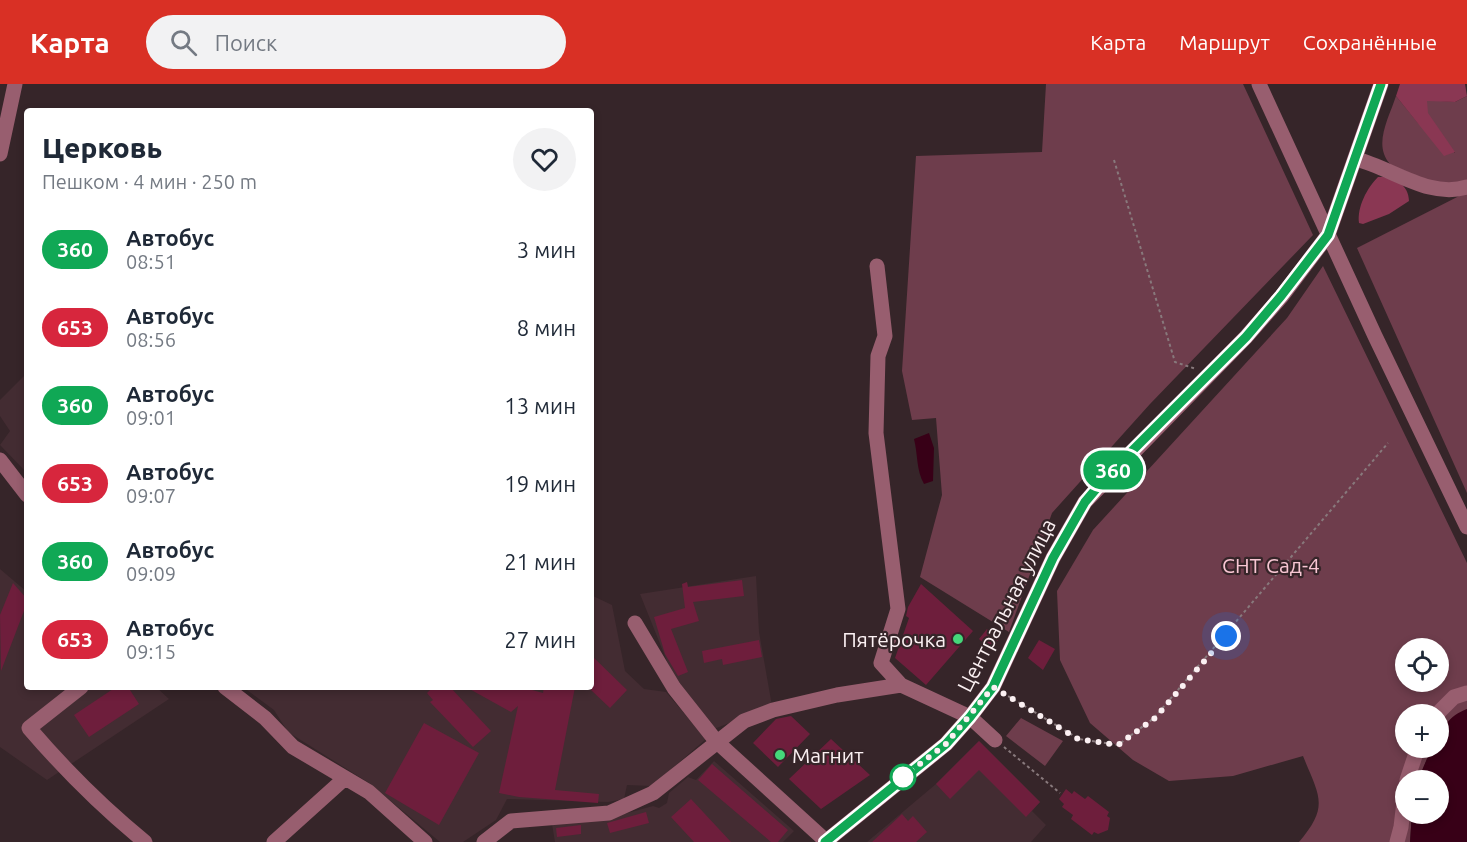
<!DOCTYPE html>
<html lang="ru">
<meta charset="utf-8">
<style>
body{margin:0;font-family:Ubuntu,sans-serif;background:#f2f2f3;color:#1f2937;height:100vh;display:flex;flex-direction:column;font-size:22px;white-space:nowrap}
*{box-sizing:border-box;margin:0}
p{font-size:20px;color:#747a83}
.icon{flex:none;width:33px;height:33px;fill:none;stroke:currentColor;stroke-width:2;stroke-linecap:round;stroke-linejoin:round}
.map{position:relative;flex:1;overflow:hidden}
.panel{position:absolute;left:24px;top:24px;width:570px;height:582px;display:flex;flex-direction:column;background:#fff;border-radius:6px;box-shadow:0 3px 9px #0003}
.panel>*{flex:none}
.badge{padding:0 12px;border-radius:20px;font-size:21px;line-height:39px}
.fabs{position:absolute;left:1395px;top:554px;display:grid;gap:12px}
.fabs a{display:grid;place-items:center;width:54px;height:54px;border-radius:50%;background:#fff;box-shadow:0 3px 9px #0003;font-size:30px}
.you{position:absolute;width:30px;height:30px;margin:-15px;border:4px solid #fff;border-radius:50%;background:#1a73e8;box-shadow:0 0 0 9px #1a73e833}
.map>.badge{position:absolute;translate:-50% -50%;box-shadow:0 0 0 3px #fff}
.round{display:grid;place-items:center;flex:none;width:63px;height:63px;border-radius:32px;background:#f2f2f3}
.head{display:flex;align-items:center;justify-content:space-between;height:102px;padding:0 18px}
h1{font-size:28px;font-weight:800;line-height:45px}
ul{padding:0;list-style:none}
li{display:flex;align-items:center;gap:18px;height:78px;padding:0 18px}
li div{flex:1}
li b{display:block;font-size:22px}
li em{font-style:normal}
li .badge{min-width:66px;font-weight:700;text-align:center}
header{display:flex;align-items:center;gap:36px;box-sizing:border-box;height:84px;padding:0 30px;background:#d93025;color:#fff}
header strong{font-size:28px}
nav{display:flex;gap:33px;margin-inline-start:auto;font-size:21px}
.search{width:420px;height:54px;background:#f2f2f3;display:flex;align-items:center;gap:15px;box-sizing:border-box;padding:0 21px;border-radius:33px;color:#747a83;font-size:22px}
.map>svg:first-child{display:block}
</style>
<header>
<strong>Карта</strong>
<div class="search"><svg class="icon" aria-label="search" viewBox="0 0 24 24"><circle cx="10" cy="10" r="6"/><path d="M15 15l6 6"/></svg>Поиск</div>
<nav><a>Карта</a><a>Маршрут</a><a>Сохранённые</a></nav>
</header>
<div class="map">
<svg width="1467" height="758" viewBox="0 0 1467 758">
<rect width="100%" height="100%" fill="#362529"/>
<path fill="#432c32" d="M 27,289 L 27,389 L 0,361 L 10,347 L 0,332 L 0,316 Z
M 0,485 L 27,508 L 27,603 L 156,603 L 169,615 L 47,696 L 0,663 Z
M 756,492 L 759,548 L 772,622 L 714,645 L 675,597 L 640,510 Z
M 591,511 L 612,521 L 625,587 L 644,605 L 666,608 L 706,655 L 652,702 L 627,701 L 624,715 L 608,718 L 507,715 L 496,736 L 463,758 L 440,758 L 369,699 L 288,648 L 274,626 L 243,603 L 591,603 Z
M 979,657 L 1040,718 L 1032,727 L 1046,741 L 1031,758 L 867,758 L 936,700 Z
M 714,677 L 794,747 L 783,758 L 555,758 L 552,740 L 602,736 L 653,722 L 659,724 L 667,719 L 669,709 L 688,693 L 696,696 Z"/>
<path fill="#6e3d4c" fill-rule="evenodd" d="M 1046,0 L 1243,0 L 1313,151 L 1150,320 L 1052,429 L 1009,548 L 920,493 L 942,411 L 936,334 L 912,336 L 902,287 L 916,72 L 1042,68 Z
M 1396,12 L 1418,39 L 1455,69 L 1427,29 L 1427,16 L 1455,18 L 1467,12 L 1467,96 C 1441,106 1415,91 1391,81 C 1372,62 1389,34 1396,12 Z
M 1467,108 L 1467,409 L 1357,164 Z
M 1323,182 L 1467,479 L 1467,625 L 1451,635 L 1439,650 L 1438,630 L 1406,630 L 1406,663 L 1432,663 L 1418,696 L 1406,696 L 1406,729 L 1412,729 L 1410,758 L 1299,758 C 1330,722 1319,712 1303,672 L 1233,692 L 1169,697 L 1133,676 L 1090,639 L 1060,576 L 1057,507 L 1093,446 L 1287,234 ZM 1406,564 L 1438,564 L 1438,597 L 1406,597 Z
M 1021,634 L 1063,657 L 1045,682 L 1006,652 Z"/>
<path fill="#8a3753" d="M 1400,0 L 1465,0 L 1467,12 L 1455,18 L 1427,17 L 1428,29 L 1455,68 L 1444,72 L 1396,12 Z
M 1378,93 C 1393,92 1409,100 1409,117 L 1389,130 L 1363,140 L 1359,139 C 1357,123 1367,104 1378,93 Z"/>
<path fill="#380017" d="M 929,349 L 934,364 L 933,397 L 924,400 C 916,386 918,371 914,355 Z
M 1467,625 L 1467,758 L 1410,758 L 1412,729 L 1438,729 L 1438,696 L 1418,696 L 1432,663 L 1438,663 C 1438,646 1450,631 1467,625 Z"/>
<path fill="#6e1e3c" d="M 742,496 L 744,512 L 693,518 L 699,537 L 671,545 L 688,588 L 678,592 L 665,570 L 654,533 L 685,524 L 682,500 L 687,498 L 688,503 Z
M 13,499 L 27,515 L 27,519 L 1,587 L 0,531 Z
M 921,500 L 973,547 L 926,601 L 895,574 L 909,534 L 906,532 L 908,523 Z
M 987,545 L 999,555 L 990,565 L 979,555 Z
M 759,556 L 762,573 L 723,581 L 722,575 L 704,579 L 702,567 Z
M 1039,556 L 1055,565 L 1043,586 L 1028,574 Z
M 591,571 L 627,606 L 610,624 L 591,606 Z
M 116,603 L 128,603 L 139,620 L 89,653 L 74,631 Z
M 433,603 L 450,603 L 491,647 L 473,663 L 430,618 L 433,616 L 427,609 Z
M 466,603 L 521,603 L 543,609 L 544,603 L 575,603 L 555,706 L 599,710 L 598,719 L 519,713 L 499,709 L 518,622 L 511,628 Z
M 791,632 L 810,650 L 778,683 L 753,659 L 776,635 Z
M 424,639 L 479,669 L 439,741 L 385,709 Z
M 831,655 L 870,691 L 821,725 L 789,695 Z
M 979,657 L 1040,718 L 1026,733 L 979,686 L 950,715 L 936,700 Z
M 712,680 L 788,746 L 778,758 L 771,758 L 698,696 Z
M 1066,705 L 1072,710 L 1074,707 L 1085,715 L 1088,712 L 1109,728 L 1107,732 L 1110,734 L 1108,746 L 1098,750 L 1094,748 L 1092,751 L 1071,735 L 1073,731 L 1062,723 L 1064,720 L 1059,715 Z
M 691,715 L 731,758 L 694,758 L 671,733 Z
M 646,728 L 649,739 L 610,749 L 607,739 Z
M 902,730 L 908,737 L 913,732 L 927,748 L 916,758 L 872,758 Z
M 581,741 L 581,750 L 557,753 L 556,744 Z"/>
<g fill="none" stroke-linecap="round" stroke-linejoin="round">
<path stroke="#88797c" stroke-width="2" stroke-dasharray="3 3" stroke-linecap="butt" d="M 1114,76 L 1175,278 L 1196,285
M 1003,609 L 1079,655 L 1118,661 L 1154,634 L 1388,359
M 1004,663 L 1060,709"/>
<path stroke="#985e6f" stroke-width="15" d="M 1259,0 L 1375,252 L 1467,443
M 0,70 L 15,0
M 1356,75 C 1392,84 1429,115 1467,103
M 877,182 L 885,252 L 878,272 L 876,349 L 898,525 L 881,579 L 901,601
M 0,376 L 27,411
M 635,539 L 674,604 L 716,657 L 826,757
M 81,603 L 29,644 C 65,686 102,723 145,758
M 225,603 L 265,634 L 293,663 L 369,708 L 425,758
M 1437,630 L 1454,613 L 1467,609
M 1407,696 L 1418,663
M 274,758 L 344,695
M 484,758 L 511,737 L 609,729 L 653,709 L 744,637 L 773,626 L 837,611 L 901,601 L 970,633 L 995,656
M 825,758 L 946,660 L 970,633 L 993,603 L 1053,474 L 1085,418 L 1246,253 L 1282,212 L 1328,151 L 1381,0
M 1397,758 L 1401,743 L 1406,701"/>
</g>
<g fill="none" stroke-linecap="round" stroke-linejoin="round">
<g stroke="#fff" stroke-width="14">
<path id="line" d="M 825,758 L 946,660 L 970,633 L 993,603 L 1053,474 L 1085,418 L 1107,392 L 1246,253 L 1281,212 L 1328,151 L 1381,0"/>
</g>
<use href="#line" stroke="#10a855" stroke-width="9"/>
<path stroke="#fbf0f2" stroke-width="6" stroke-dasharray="0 10.8" d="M 903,693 L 946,660 L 993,603 L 1078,655 L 1118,661 L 1155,634 L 1226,552"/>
</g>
<g fill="#45d77a" stroke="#362529" stroke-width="2">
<circle cx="958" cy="555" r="6"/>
<circle cx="780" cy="671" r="6"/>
</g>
<circle fill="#fff" stroke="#10a855" stroke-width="3" cx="903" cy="693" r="12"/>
<g text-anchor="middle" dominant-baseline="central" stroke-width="4.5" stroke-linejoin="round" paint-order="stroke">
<g font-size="21" fill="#f8c6d3" stroke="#362529">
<text x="1271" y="481">СНТ Сад-4</text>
</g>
<g font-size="21" fill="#fbf0f2" stroke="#362529">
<text transform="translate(1006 521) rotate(-63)">Центральная улица</text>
</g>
<g font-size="21" fill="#fbf0f2" stroke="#362529" text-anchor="end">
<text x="946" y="555">Пятёрочка</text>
<text x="792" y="671" text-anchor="start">Магнит</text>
</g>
</g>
</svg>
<div class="fabs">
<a><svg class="icon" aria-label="locate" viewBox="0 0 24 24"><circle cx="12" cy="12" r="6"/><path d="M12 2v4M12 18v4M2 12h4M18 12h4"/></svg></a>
<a>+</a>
<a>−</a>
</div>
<div class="you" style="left:1226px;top:552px"></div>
<b class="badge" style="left:1113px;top:386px;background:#10a855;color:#fff">360</b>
<section class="panel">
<div class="head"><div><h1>Церковь</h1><p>Пешком · 4 мин · 250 m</p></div><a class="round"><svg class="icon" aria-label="heart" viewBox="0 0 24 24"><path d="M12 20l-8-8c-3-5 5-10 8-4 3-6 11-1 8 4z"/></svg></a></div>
<ul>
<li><span class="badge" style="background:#10a855;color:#fff">360</span><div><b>Автобус</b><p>08:51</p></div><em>3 мин</em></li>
<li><span class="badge" style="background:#d7263d;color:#fff">653</span><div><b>Автобус</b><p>08:56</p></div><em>8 мин</em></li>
<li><span class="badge" style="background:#10a855;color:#fff">360</span><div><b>Автобус</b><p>09:01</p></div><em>13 мин</em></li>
<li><span class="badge" style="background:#d7263d;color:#fff">653</span><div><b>Автобус</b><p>09:07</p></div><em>19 мин</em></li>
<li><span class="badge" style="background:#10a855;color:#fff">360</span><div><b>Автобус</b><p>09:09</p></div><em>21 мин</em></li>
<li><span class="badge" style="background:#d7263d;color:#fff">653</span><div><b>Автобус</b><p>09:15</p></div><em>27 мин</em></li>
</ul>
</section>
</div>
